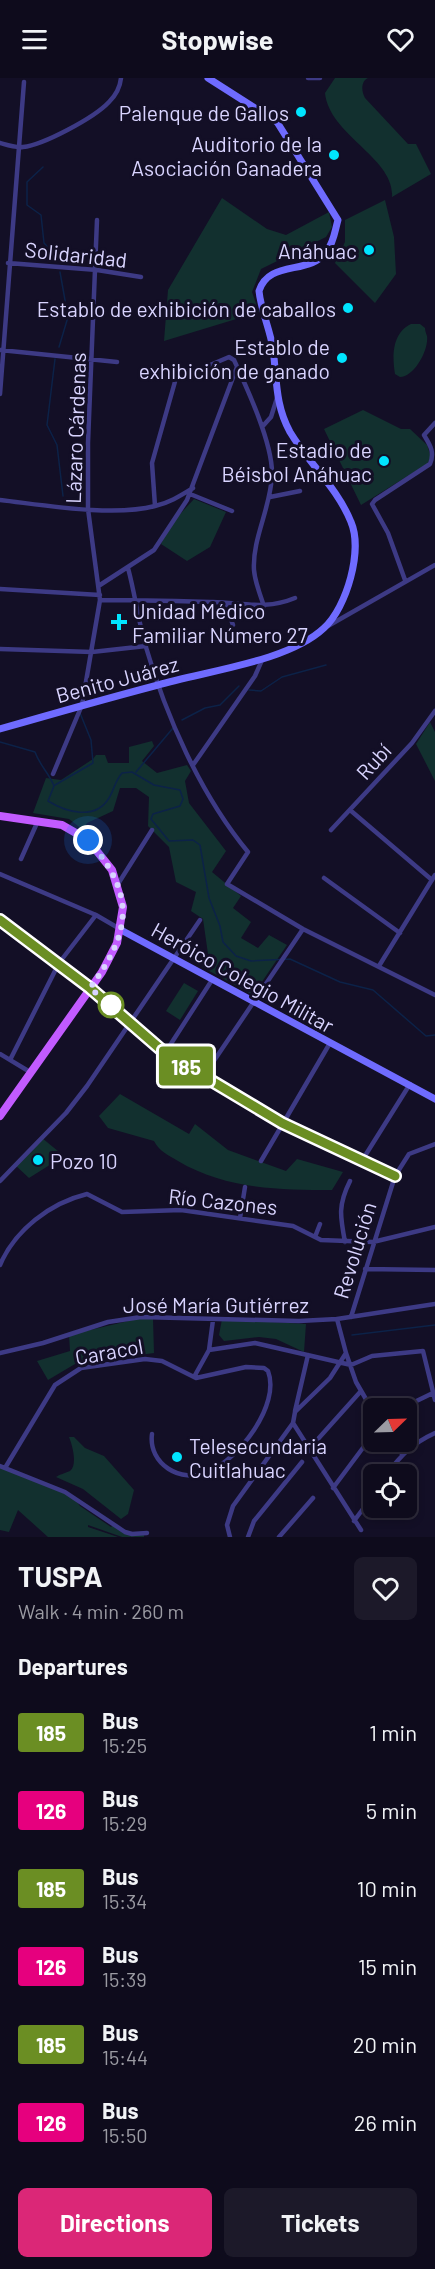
<!DOCTYPE html>
<meta charset="utf-8">
<style>
body{margin:0;font-family:Barlow,sans-serif;background:#1c1929;color:#f1f3f6;height:100vh;display:flex;flex-direction:column;font-size:22px;white-space:nowrap}
*{box-sizing:border-box;margin:0}
p{font-size:20px;color:#9b9ba3}
.icon{flex:none;width:33px;height:33px;fill:none;stroke:currentColor;stroke-width:2;stroke-linecap:round;stroke-linejoin:round}
.map{position:relative;height:1459px;overflow:hidden}
.drawer{display:flex;flex-direction:column;background:#0e0b1c;flex:1}
.drawer>*{flex:none}
.badge{padding:0 12px;border-radius:4px;font-size:21px;line-height:39px}
.needle{width:39px;rotate:67deg}
.buttons{position:absolute;left:363px;top:1320px;display:grid;gap:12px}
.buttons a{display:grid;place-items:center;width:54px;height:54px;border-radius:9px;background:#0e0b1c;box-shadow:0 3px 9px #0003,0 0 0 2px #2e2b3b;font-size:30px}
.you{position:absolute;width:30px;height:30px;margin:-15px;border:4px solid #fff;border-radius:50%;background:#1a73e8;box-shadow:0 0 0 9px #1a73e833}
.map>.badge{position:absolute;translate:-50% -50%;box-shadow:0 0 0 3px #fff}
h2{padding:0 18px;font-size:22px;line-height:54px}
.round{display:grid;place-items:center;flex:none;width:63px;height:63px;border-radius:9px;background:#1c1929}
.head{display:flex;align-items:center;justify-content:space-between;height:102px;padding:0 18px}
h1{font-size:28px;font-weight:700;line-height:45px}
.button{display:flex;gap:12px;margin-top:auto;padding:12px 18px}
.button a{flex:1;height:69px;border-radius:9px;background:#db2777;color:#fff;font-size:24px;font-weight:700;line-height:69px;text-align:center}
.button a+a{background:#1c1929;color:#f1f3f6}
ul{padding:0;list-style:none}
li{display:flex;align-items:center;gap:18px;height:78px;padding:0 18px}
li div{flex:1}
li b{display:block;font-size:22px}
li em{font-style:normal}
li .badge{min-width:66px;font-weight:700;text-align:center}
header{display:flex;justify-content:space-between;align-items:center;height:78px;padding:0 18px;background:#0e0b1c;font-size:27px;font-weight:700}
.map>svg:first-child{display:block}
</style>
<header><svg class="icon" aria-label="menu" viewBox="0 0 24 24"><path d="M4 6h16M4 12h16M4 18h16"/></svg>Stopwise<svg class="icon" aria-label="heart" viewBox="0 0 24 24"><path d="M12 20l-8-8c-3-5 5-10 8-4 3-6 11-1 8 4z"/></svg></header>
<div class="map">
<svg width="435" height="1459" viewBox="0 0 435 1459">
<rect width="100%" height="100%" fill="#130f26"/>
<path fill="#12302f" d="M 335,0 L 368,0 C 361,3 361,13 365,20 L 408,66 L 416,66 L 431,96 L 392,119 C 395,80 329,57 325,15 Z
M 222,120 L 267,151 L 286,157 L 329,134 L 332,149 L 326,159 L 261,191 L 252,214 L 259,234 L 164,263 L 168,212 Z
M 385,122 L 394,159 L 396,196 L 375,225 L 335,185 L 345,164 L 345,142 Z
M 411,246 L 420,246 L 425,250 C 425,253 426,255 427,258 C 429,272 414,299 400,299 L 395,296 C 392,278 392,255 411,246 Z
M 363,332 L 401,351 L 410,351 L 427,367 L 431,379 L 427,386 L 361,427 L 324,351 Z
M 194,421 L 226,434 L 210,469 L 187,483 L 161,466 L 171,446 Z
M 430,644 L 435,654 L 435,703 L 416,666 Z
M 152,663 L 154,668 L 142,683 L 157,695 L 187,687 L 191,693 L 185,703 L 189,725 L 226,773 L 212,794 L 241,818 L 233,830 L 251,844 L 241,860 L 258,870 L 269,857 L 287,867 L 253,917 L 202,889 L 208,876 L 203,841 L 191,833 L 196,814 L 176,804 L 169,769 L 148,748 L 149,719 L 136,710 L 120,710 L 113,733 L 87,745 L 83,752 L 69,741 L 33,735 L 46,700 L 61,702 L 93,681 L 96,677 L 105,677 L 108,685 L 129,685 L 129,669 Z
M 184,905 L 198,913 L 180,942 L 166,933 Z
M 120,1016 L 189,1056 L 195,1046 L 228,1072 L 286,1093 L 297,1081 L 343,1094 L 332,1112 C 279,1112 225,1111 178,1083 C 168,1077 159,1073 154,1063 L 108,1050 L 99,1038 Z
M 42,1060 L 64,1078 L 29,1100 L 14,1086 Z
M 141,1240 L 153,1241 L 154,1275 L 75,1286 L 48,1302 L 37,1283 L 70,1273 L 69,1257 Z
M 222,1241 L 306,1246 L 304,1274 L 276,1261 L 259,1259 L 224,1263 L 219,1257 Z
M 69,1359 L 74,1359 L 85,1370 L 104,1378 L 134,1412 L 128,1436 L 121,1441 L 83,1411 L 56,1399 C 60,1396 66,1395 70,1393 C 78,1387 72,1366 69,1359 Z
M 0,1389 L 73,1419 L 80,1428 L 111,1449 L 114,1446 L 133,1456 L 144,1457 L 144,1459 L 122,1459 L 88,1447 L 88,1449 L 118,1459 L 48,1459 L 18,1432 L 9,1454 L 0,1452 Z"/>
<g fill="none" stroke-linecap="round" stroke-linejoin="round">
<path stroke="#0c2248" stroke-width="1.5" d="M 43,89 L 27,104 L 27,127 L 41,137 L 44,165 L 58,180
M 59,269 L 68,239 L 60,194
M 55,281 L 47,347 L 57,367 L 63,418
M 249,612 L 261,613 L 282,599 L 326,587
M 182,642 L 205,630 L 220,627 L 239,608
M 0,664 L 35,674 C 40,688 49,695 54,708 L 48,723 C 66,734 95,743 109,720 C 114,712 115,703 122,695 L 132,694 L 154,707 L 180,712 L 183,721 L 180,728 L 153,736 L 151,741 L 169,763 L 193,762 L 200,767 L 209,820 L 220,848 L 223,864 L 236,878 L 251,883 L 290,881 L 340,904 L 373,912 L 426,958 L 435,957
M 136,694 L 173,650
M 55,707 L 93,685 L 91,662 L 80,635
M 352,1257 L 435,1247"/>
<path stroke="#3d3a85" stroke-width="4.5" d="M 308,0 L 320,0
M 0,65 C 7,67 15,70 23,69 C 43,67 94,40 109,24 C 116,17 120,10 121,0
M 8,185 L 97,192 L 141,199
M 0,272 L 117,284
M 174,291 L 196,293 L 229,279 L 234,282 C 247,310 273,366 272,397 C 271,429 252,461 254,492 C 255,504 260,517 264,528
M 0,316 L 24,4
M 262,349 L 271,339 L 277,320
M 190,416 L 232,433
M 270,419 L 300,413
M 0,422 C 44,427 113,439 155,428 C 169,425 180,418 193,410
M 155,428 L 152,385 L 178,293
M 128,490 C 135,516 138,541 145,566 C 166,638 200,716 248,774 L 227,806 L 303,851 L 435,917
M 405,502 L 388,455 L 372,426 L 375,422 L 430,386 C 435,374 430,367 424,357 L 435,345
M 100,507 L 154,472 L 187,422 L 237,289
M 0,511 L 100,517
M 100,522 C 138,522 175,523 213,524 C 244,525 266,532 295,520
M 225,525 L 233,547
M 328,548 L 435,487
M 0,571 L 92,574 L 146,568
M 193,687 L 255,598 L 262,582
M 53,696 L 82,627 L 100,522 L 88,431 L 88,365 L 97,142
M 350,732 L 432,802
M 331,752 L 412,665 L 435,633
M 21,781 L 37,745
M 0,796 L 96,837 L 120,851
M 324,800 L 400,855
M 118,806 L 152,752
M 0,842 L 90,910 L 165,975 L 282,1045 L 395,1098
M 379,888 L 435,797
M 165,975 L 212,902
M 0,976 L 30,994
M 10,982 L 59,885 L 96,837
M 203,999 L 303,851
M 363,1081 L 410,1006
M 261,1083 L 330,965
M 0,1103 L 66,1035 L 87,1008 L 200,842
M 240,1140 L 245,1109
M 315,1159 L 320,1146
M 345,1164 C 340,1138 338,1127 350,1103
M 0,1187 C 15,1152 50,1125 87,1116 L 122,1134 L 181,1132 L 293,1148 L 321,1162 L 373,1164 L 435,1149
M 365,1191 L 435,1192
M 351,1239 L 395,1098 L 409,1076 L 435,1066
M 209,1272 L 255,1265 L 351,1287 L 372,1278 L 423,1273 L 435,1322
M 0,1275 L 43,1265 L 108,1244 L 141,1239 L 299,1243 L 337,1241 L 435,1226
M 346,1275 L 356,1304 L 374,1335
M 194,1299 L 209,1272 L 213,1242
M 402,1330 L 433,1315
M 295,1333 L 308,1277
M 293,1345 L 361,1452
M 394,1364 L 402,1376
M 309,1371 L 361,1313
M 0,1388 L 65,1414 L 125,1454 L 132,1456 L 147,1455
M 5,1390 L 55,1307 L 81,1290 L 145,1281 L 162,1283 L 196,1300 L 246,1289 L 264,1290 L 268,1293 C 281,1327 238,1382 208,1394 C 181,1406 148,1386 152,1356
M 387,1396 C 401,1377 413,1365 435,1355
M 333,1410 L 374,1355
M 354,1443 L 374,1416
M 230,1459 L 227,1447 L 233,1428 L 293,1345 L 295,1334 L 330,1300 L 346,1275 L 337,1241
M 248,1459 L 254,1443 L 302,1384
M 279,1459 L 313,1420"/>
<path stroke="#6f6bff" stroke-width="7" d="M 0,651 C 52,636 105,621 158,607 C 205,593 288,584 324,550 C 347,529 363,472 351,444 C 337,409 309,386 290,354 C 275,327 277,301 273,271 C 270,251 261,233 259,213 C 269,181 310,198 327,173 C 334,164 335,152 338,142 L 277,44 L 208,0
M 121,852 L 435,1021"/>
<path stroke="#c25bff" stroke-width="8" d="M 0,738 L 62,747 L 88,762 L 112,792 L 123,829 L 117,865 L 102,894 L 0,1038"/>
</g>
<g fill="none" stroke-linecap="round" stroke-linejoin="round">
<g stroke="#fff" stroke-width="14">
<path id="line" d="M 0,842 L 90,910 L 165,975 L 282,1045 L 395,1098"/>
</g>
<use href="#line" stroke="#6b8e23" stroke-width="9"/>
<path stroke="#d9d4ff" stroke-width="6" stroke-dasharray="0 10.8" d="M 88,762 C 136,816 132,853 90,910 L 117,933 L 111,927"/>
</g>
<g fill="#00e5ff" stroke="#130f26" stroke-width="2">
<circle cx="301" cy="34" r="6"/>
<circle cx="334" cy="77" r="6"/>
<circle cx="369" cy="172" r="6"/>
<circle cx="348" cy="230" r="6"/>
<circle cx="342" cy="280" r="6"/>
<circle cx="384" cy="383" r="6"/>
<path d="M116 535h6v6h6v6h-6v6h-6v-6h-6v-6h6z"/>
<circle cx="38" cy="1082" r="6"/>
<circle cx="177" cy="1379" r="6"/>
</g>
<circle fill="#fff" stroke="#6b8e23" stroke-width="3" cx="111" cy="927" r="12"/>
<g text-anchor="middle" dominant-baseline="central" stroke-width="6" stroke-linejoin="round" paint-order="stroke">
<g font-size="21" fill="#d9d4ff" stroke="#130f26" text-anchor="end">
<text x="289" y="34">Palenque de Gallos</text>
<text x="322" y="65">Auditorio de la<tspan x="322" dy="24">Asociación Ganadera</tspan></text>
<text x="357" y="172">Anáhuac</text>
<text x="336" y="230">Establo de exhibición de caballos</text>
<text x="330" y="268">Establo de<tspan x="330" dy="24">exhibición de ganado</tspan></text>
<text x="372" y="371">Estadio de<tspan x="372" dy="24">Béisbol Anáhuac</tspan></text>
<text x="132" y="532" text-anchor="start">Unidad Médico<tspan x="132" dy="24">Familiar Número 27</tspan></text>
<text x="50" y="1082" text-anchor="start">Pozo 10</text>
<text x="189" y="1367" text-anchor="start">Telesecundaria<tspan x="189" dy="24">Cuitlahuac</tspan></text>
</g>
<g font-size="21" fill="#d9d4ff" stroke="#130f26">
<text transform="translate(76 176) rotate(6)">Solidaridad</text>
<text transform="translate(75 350) rotate(-88)">Lázaro Cárdenas</text>
<text transform="translate(117 601) rotate(-15)">Benito Juárez</text>
<text transform="translate(373 683) rotate(-48)">Rubí</text>
<text transform="translate(243 899) rotate(29)">Heróico Colegio Militar</text>
<text transform="translate(223 1123) rotate(6)">Río Cazones</text>
<text transform="translate(354 1172) rotate(-73)">Revolución</text>
<text x="216" y="1226">José María Gutiérrez</text>
<text transform="translate(109 1273) rotate(-10)">Caracol</text>
</g>
</g>
</svg>
<div class="buttons">
<a><svg class="needle" viewBox="-14 -14 28 28"><path d="M0-13l5 13h-10z" fill="#e53935"/><path d="M0 13l5-13h-10z" fill="#9b9ba3"/></svg></a>
<a><svg class="icon" aria-label="locate" viewBox="0 0 24 24"><circle cx="12" cy="12" r="6"/><path d="M12 2v4M12 18v4M2 12h4M18 12h4"/></svg></a>
</div>
<div class="you" style="left:88px;top:762px"></div>
<b class="badge" style="left:186px;top:988px;background:#6b8e23;color:#fff">185</b>
</div>
<section class="drawer">
<div class="head"><div><h1>TUSPA</h1><p>Walk · 4 min · 260 m</p></div><a class="round"><svg class="icon" aria-label="heart" viewBox="0 0 24 24"><path d="M12 20l-8-8c-3-5 5-10 8-4 3-6 11-1 8 4z"/></svg></a></div>
<h2>Departures</h2>
<ul>
<li><span class="badge" style="background:#6b8e23;color:#fff">185</span><div><b>Bus</b><p>15:25</p></div><em>1 min</em></li>
<li><span class="badge" style="background:#e6007e;color:#fff">126</span><div><b>Bus</b><p>15:29</p></div><em>5 min</em></li>
<li><span class="badge" style="background:#6b8e23;color:#fff">185</span><div><b>Bus</b><p>15:34</p></div><em>10 min</em></li>
<li><span class="badge" style="background:#e6007e;color:#fff">126</span><div><b>Bus</b><p>15:39</p></div><em>15 min</em></li>
<li><span class="badge" style="background:#6b8e23;color:#fff">185</span><div><b>Bus</b><p>15:44</p></div><em>20 min</em></li>
<li><span class="badge" style="background:#e6007e;color:#fff">126</span><div><b>Bus</b><p>15:50</p></div><em>26 min</em></li>
</ul>
<div class="button"><a>Directions</a><a>Tickets</a></div>
</section>
